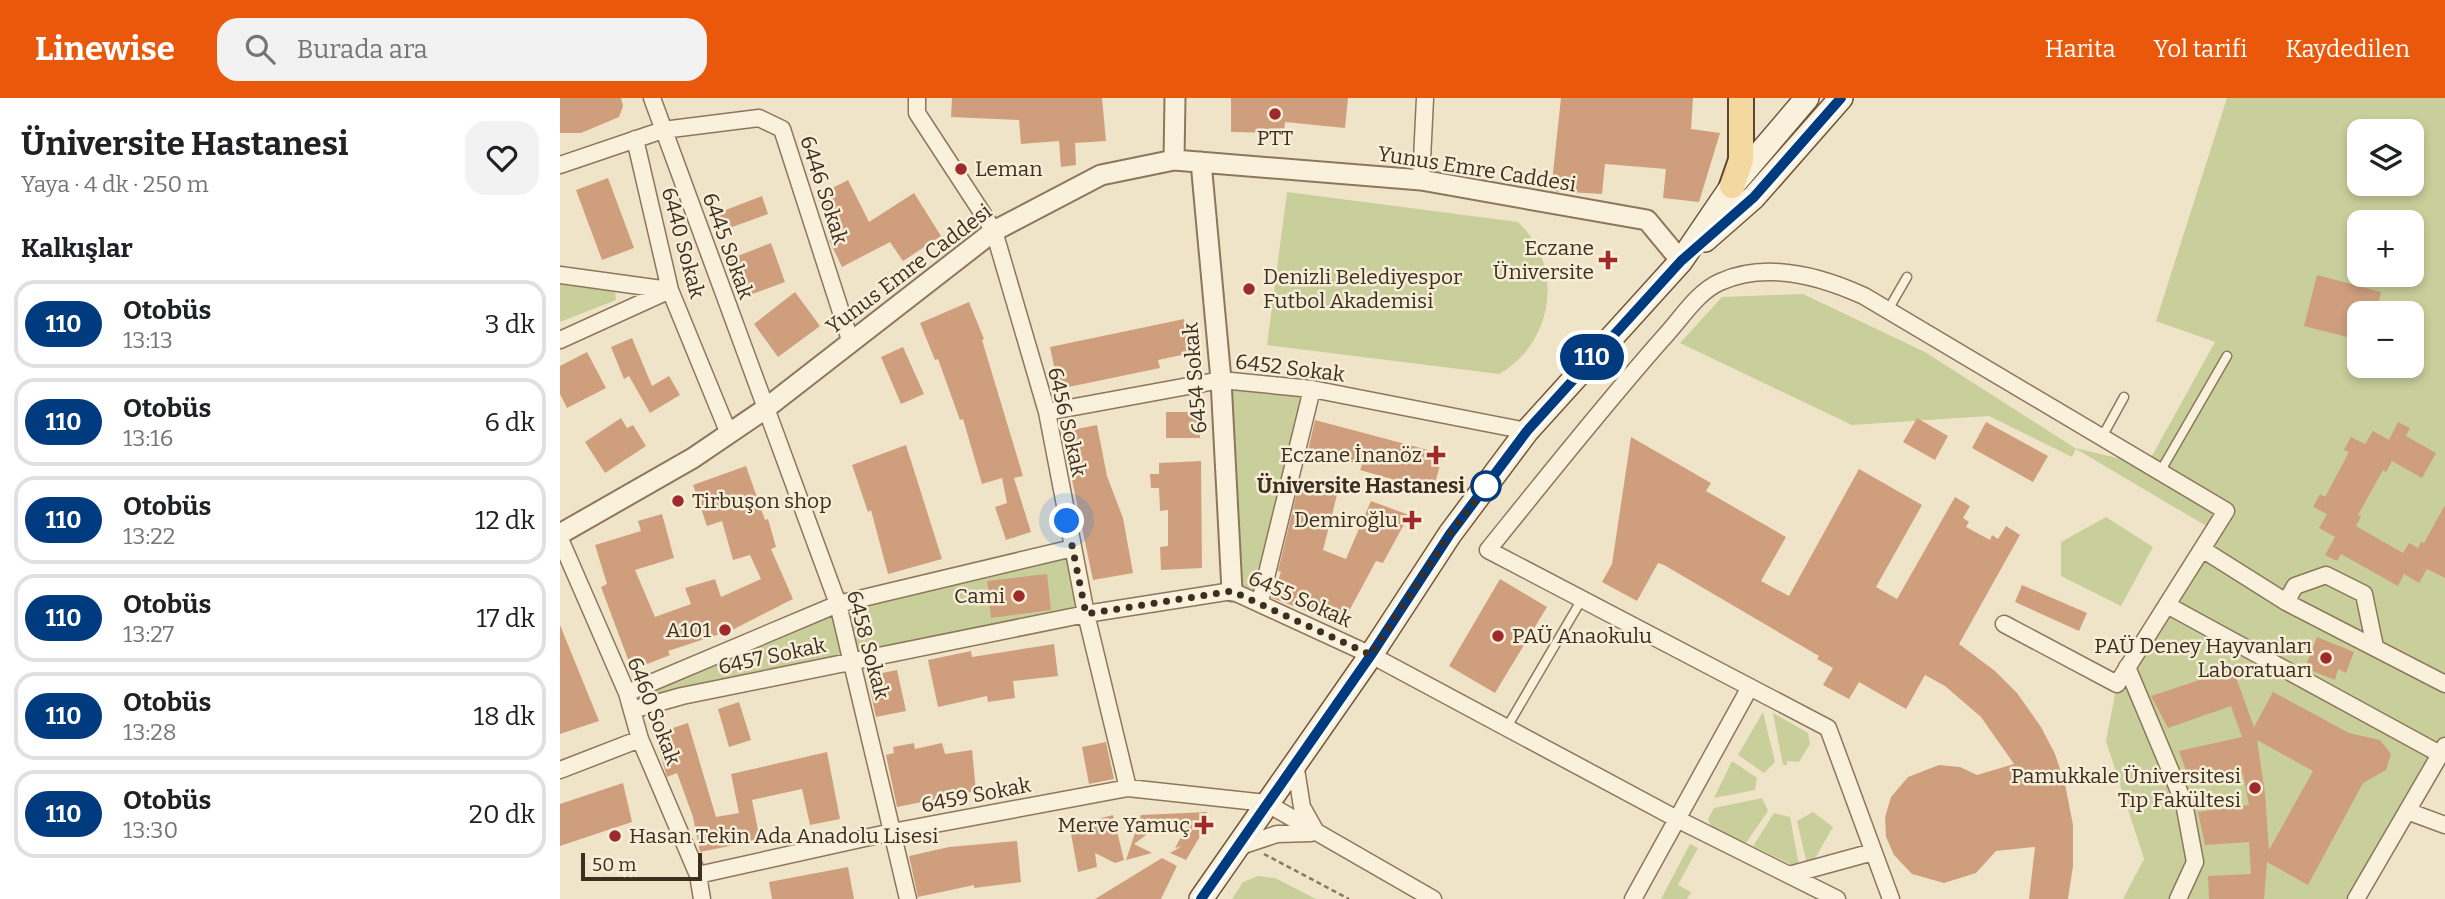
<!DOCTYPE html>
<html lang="tr">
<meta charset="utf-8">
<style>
body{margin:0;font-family:Bitter,serif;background:#f2f2f2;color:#202124;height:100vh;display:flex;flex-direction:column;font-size:26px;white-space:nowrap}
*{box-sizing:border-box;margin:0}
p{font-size:23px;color:#757577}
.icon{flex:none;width:38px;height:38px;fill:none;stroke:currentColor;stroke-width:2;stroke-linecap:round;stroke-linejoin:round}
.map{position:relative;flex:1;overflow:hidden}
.side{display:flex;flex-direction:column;background:#fff;width:560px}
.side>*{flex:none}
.badge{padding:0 14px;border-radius:23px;font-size:24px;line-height:46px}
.controls{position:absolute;left:1787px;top:21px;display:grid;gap:14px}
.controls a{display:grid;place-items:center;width:77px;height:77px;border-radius:14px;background:#fff;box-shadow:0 4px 10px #0003;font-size:35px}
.scale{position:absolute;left:21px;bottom:18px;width:121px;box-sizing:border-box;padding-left:7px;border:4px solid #3d2e20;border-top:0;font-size:19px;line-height:24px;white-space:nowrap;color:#3d2e20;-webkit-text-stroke:5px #f7eed8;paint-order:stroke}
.you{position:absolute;width:35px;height:35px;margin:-18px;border:5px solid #fff;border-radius:50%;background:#1a73e8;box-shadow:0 0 0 10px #1a73e833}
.map>.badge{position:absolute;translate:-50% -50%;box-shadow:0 0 0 4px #fff}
h2{padding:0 21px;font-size:26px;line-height:63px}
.round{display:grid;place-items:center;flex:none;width:74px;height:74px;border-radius:21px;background:#f2f2f2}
.summary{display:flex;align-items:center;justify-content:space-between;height:119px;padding:0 21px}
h1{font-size:33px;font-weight:700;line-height:52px}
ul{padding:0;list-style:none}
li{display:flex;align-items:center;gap:21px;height:88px;margin:0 14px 10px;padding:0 7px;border:4px solid #e0e0e0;border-radius:21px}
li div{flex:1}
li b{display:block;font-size:26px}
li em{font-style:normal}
li .badge{min-width:77px;font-weight:700;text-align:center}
header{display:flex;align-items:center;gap:42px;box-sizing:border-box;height:98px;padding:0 35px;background:#ea580c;color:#fff}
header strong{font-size:33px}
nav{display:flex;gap:38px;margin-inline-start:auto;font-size:24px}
.search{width:490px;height:63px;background:#f2f2f2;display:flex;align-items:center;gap:18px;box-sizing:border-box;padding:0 24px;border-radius:21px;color:#757577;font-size:26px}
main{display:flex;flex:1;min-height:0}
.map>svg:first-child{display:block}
</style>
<header>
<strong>Linewise</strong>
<div class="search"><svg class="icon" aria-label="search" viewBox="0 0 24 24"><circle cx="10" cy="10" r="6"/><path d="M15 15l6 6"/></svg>Burada ara</div>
<nav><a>Harita</a><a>Yol tarifi</a><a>Kaydedilen</a></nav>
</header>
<main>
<section class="side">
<div class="summary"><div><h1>Üniversite Hastanesi</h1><p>Yaya · 4 dk · 250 m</p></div><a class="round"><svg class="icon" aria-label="heart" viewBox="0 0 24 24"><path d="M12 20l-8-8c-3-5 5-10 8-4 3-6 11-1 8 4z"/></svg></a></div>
<h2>Kalkışlar</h2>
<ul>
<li><span class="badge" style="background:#003b80;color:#fff">110</span><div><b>Otobüs</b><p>13:13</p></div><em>3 dk</em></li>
<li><span class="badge" style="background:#003b80;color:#fff">110</span><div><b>Otobüs</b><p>13:16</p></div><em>6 dk</em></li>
<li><span class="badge" style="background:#003b80;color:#fff">110</span><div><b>Otobüs</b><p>13:22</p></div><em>12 dk</em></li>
<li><span class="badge" style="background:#003b80;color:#fff">110</span><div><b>Otobüs</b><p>13:27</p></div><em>17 dk</em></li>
<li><span class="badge" style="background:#003b80;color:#fff">110</span><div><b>Otobüs</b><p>13:28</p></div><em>18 dk</em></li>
<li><span class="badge" style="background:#003b80;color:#fff">110</span><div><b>Otobüs</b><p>13:30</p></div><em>20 dk</em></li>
</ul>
</section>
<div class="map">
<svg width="1885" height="801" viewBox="0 0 1885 801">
<rect width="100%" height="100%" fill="#f0e4c8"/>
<path fill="#c9cf9b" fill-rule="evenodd" d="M 1667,0 L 1885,0 L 1885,648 L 1796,801 L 1563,801 L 1584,761 L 1546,643 L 1557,586 L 1653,432 L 1516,351 L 1512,359 L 1429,318 L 1292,327 L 1120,245 L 1162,199 L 1243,196 L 1365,254 L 1515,350 L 1587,367 L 1655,244 L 1596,223 ZM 1799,33 L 1852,33 L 1852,86 L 1799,86 ZM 1799,124 L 1852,124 L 1852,177 L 1799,177 ZM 1799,215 L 1852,215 L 1852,268 L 1799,268 Z
M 727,94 L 958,124 C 1005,168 994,245 939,276 L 707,247 Z
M 0,184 L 55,191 L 56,202 L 0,224 Z
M 661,282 L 752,291 L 700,504 L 672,493 Z
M 1546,419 L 1593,449 L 1561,508 L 1501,478 L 1501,444 Z
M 513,450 L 526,516 L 72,612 L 67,595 L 278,506 Z
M 1203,614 L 1215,664 L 1204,675 L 1178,657 Z
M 1213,615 L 1248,635 L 1250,646 L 1239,664 L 1227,663 L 1227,667 L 1223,667 Z
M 1172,663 L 1197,680 L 1195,692 L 1154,700 Z
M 1202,700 L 1208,713 L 1186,745 L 1152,730 L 1148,721 L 1154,710 Z
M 1253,714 L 1273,729 L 1254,762 L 1247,767 L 1237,723 Z
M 1214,715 L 1230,719 L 1239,767 L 1232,767 L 1193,748 Z
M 1130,746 L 1138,750 L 1118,787 L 1131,794 L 1127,801 L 1101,801 Z
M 698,778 L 715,780 L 756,801 L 672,801 L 683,784 Z"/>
<path fill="#cf9f7d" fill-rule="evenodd" d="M 0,0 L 61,0 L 63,8 L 59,19 L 21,35 L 0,35 Z
M 392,0 L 542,0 L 546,43 L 515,45 L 516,67 L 501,69 L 499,43 L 461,46 L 459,22 L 391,19 Z
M 671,0 L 788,0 L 785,30 L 725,24 L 724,35 L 671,34 Z
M 1001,0 L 1133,0 L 1131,31 L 1160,35 L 1139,104 L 1103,100 L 1106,71 L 1045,66 L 1042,96 L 991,93 Z
M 48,80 L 74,150 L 42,162 L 16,92 Z
M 288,82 L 309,124 L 354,95 L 381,138 L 343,163 L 330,144 L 282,169 L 269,142 L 277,138 L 257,98 Z
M 202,98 L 208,116 L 164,132 L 158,115 Z
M 211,145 L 225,184 L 184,199 L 170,161 Z
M 1757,177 L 1821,194 L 1816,215 L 1799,215 L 1799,242 L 1744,228 Z
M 235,194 L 260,228 L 218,259 L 194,226 Z
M 409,204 L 424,241 L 422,242 L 463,378 L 454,380 L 471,434 L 446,442 L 435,409 L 447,405 L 442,380 L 422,386 L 403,321 L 400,322 L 378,261 L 375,262 L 360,225 Z
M 624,221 L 631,255 L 598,262 L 600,270 L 499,291 L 490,249 Z
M 72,240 L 92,288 L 109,278 L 120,297 L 90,315 L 69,278 L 64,281 L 51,249 Z
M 343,249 L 364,296 L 341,306 L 321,259 Z
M 27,254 L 46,290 L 7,310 L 0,296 L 0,268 Z
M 606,314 L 640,314 L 640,340 L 606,340 Z
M 61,320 L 67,330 L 73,327 L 86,348 L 45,375 L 25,344 Z
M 1357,320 L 1388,338 L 1375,362 L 1343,344 Z
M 755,322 L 883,356 L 873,393 L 800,372 L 802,367 L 769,358 L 766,367 L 746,361 Z
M 1426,324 L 1488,358 L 1473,384 L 1412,350 Z
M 1838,324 L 1850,330 L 1846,338 L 1876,355 L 1862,380 L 1832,363 L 1826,374 L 1823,372 L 1798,417 L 1801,419 L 1796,428 L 1843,455 L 1849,445 L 1858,450 L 1861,444 L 1864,445 L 1885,407 L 1885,480 L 1867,471 L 1859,485 L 1844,476 L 1838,488 L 1781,456 L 1777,463 L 1765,457 L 1775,439 L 1759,430 L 1767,416 L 1753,409 L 1760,396 L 1765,399 L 1789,354 L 1784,352 L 1791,339 L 1805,346 L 1813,333 L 1829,342 Z
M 537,327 L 547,378 L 563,420 L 573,475 L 533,482 L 502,334 Z
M 1071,339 L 1151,385 L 1146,393 L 1226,439 L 1201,483 L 1229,498 L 1299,371 L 1362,407 L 1316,489 L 1337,501 L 1395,399 L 1410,408 L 1403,420 L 1409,424 L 1406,429 L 1430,442 L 1432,437 L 1438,441 L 1446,428 L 1460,437 L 1399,546 L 1435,573 L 1457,595 L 1481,629 L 1495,656 L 1505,686 L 1513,727 L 1513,768 L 1508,801 L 1469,801 L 1475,749 L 1436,753 L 1416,775 L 1384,785 L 1352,776 L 1334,757 L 1326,739 L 1325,719 L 1331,699 L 1348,679 L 1379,667 L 1400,669 L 1417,677 L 1454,666 L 1421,619 L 1385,588 L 1365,577 L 1346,611 L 1299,584 L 1289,601 L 1263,587 L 1273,570 L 1257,561 L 1259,558 L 1104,467 L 1098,465 L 1077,503 L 1042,484 L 1052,466 Z
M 346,347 L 382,461 L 328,476 L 311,412 L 308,414 L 292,367 Z
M 641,363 L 642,470 L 601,472 L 600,449 L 608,448 L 608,412 L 600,413 L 599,390 L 591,390 L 590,376 L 599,376 L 599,365 Z
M 186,368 L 205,422 L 208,421 L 216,449 L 211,451 L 233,501 L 172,532 L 108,553 L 110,557 L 72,572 L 41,489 L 47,486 L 35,447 L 81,433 L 78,423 L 102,416 L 114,460 L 75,472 L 95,519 L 131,506 L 125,490 L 155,481 L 161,499 L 201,481 L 190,457 L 173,462 L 162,423 L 147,428 L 133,387 Z
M 739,386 L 777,397 L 763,452 L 786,461 L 811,403 L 849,417 L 823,465 L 816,463 L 782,526 L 712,500 L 721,474 L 718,473 Z
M 487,476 L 491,512 L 431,520 L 427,483 Z
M 940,481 L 987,509 L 935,595 L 889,568 Z
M 1462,487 L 1527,515 L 1519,533 L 1455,504 Z
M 0,527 L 39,623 L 0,636 Z
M 1757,539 L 1794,554 L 1786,575 L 1778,571 L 1775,582 L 1745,570 Z
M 494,546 L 498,578 L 453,583 L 455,600 L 428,604 L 427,598 L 378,609 L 368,562 L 411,553 L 412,559 Z
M 1673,571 L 1694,629 L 1713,594 L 1789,635 L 1820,642 L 1831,656 L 1826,672 L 1803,685 L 1748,787 L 1707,764 L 1704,801 L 1649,801 L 1648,778 L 1691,776 L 1689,744 L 1645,747 L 1638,714 L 1689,707 L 1683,676 L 1631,686 L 1619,653 L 1682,639 L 1671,608 L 1608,630 L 1591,598 ZM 1697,642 L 1753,673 L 1709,752 L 1705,695 Z
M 337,572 L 346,613 L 316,619 L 307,578 Z
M 179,604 L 191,642 L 169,649 L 158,611 Z
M 128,625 L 156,719 L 179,715 L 171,676 L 267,654 L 280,721 L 250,727 L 242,691 L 192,702 L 200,742 L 140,754 L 133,719 L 117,675 L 107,679 L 94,636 Z
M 546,644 L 554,681 L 529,686 L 522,649 Z
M 354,645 L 355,651 L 382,645 L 385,656 L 412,652 L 416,693 L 337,709 L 326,657 L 334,655 L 333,649 Z
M 63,685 L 72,724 L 0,748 L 0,706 Z
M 647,714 L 648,725 L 626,762 L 610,755 L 622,748 L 615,750 L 628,726 L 597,729 L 574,746 L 592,755 L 566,762 L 581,717 Z
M 553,717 L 564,762 L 555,765 L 535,755 L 537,769 L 518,774 L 511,736 L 526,735 L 526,724 Z
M 457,743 L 461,784 L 414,790 L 414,787 L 358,799 L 349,758 L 389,749 Z
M 602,760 L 617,768 L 601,801 L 535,801 Z
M 288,769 L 294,801 L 212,801 L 209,784 Z"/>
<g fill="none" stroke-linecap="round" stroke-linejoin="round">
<g stroke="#8d765c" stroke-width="11">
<path id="service" d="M 1328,212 L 1347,179
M 1542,339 L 1564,299
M 1600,374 L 1667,258
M 947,629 L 1022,501"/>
</g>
<g stroke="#8d765c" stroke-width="19">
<path id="minor" d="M 92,0 L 278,506 L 348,801
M 357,0 L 357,15 L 434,133 L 487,314 L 526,516 L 568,690
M 75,41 L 110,192 L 169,336
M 0,67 L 103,32 L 199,20 L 222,31 L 290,242
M 861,82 L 865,0
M 0,177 L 109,192
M 0,242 L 110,192
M 487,314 L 661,282 L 752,291 L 967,333
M 0,441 L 67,595 L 80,641 L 138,777 L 142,801
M 1642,451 L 1726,504 L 1885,586
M 700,504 L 752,291
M 1726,504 L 1735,488 L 1766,477 L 1804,496 L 1815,549
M 1607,507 L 1880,656
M 1567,569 L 1624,705 L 1635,764 L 1618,801
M 67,595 L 278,506 L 513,450
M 72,612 L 122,598 L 526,516 L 672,493 L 811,557 L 1117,721 L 1277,801
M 735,665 L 742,709 L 756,734
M 0,672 L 80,641
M 1847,713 L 1885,727
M 678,749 L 717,736 L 751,735
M 138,777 L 332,734 L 568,690 L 706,705 L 873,801
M 1229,777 L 1313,754
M 1073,801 L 1190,589
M 1331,801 L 1268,630 L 928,452 C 986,380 1043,308 1104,239 C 1121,221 1137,194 1160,184 C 1206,163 1260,178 1304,198 L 1666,413 L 1557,586 L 1444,526
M 1796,801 L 1885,648"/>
</g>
<g stroke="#8d765c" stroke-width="23">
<path id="tertiary" d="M 614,62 L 615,0
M 641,64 L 661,282 L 672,493
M 0,436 L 133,360 L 205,311 L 434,133 L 541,77 L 614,62 L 861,82 L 1087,122 L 1121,163"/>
</g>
<g stroke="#6f573f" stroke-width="26">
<path id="secondary" d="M 1145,142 L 1194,99 L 1281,0
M 641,801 L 811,557 L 890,436 L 967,333 L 1121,163 L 1172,88 L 1247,0"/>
</g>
<g stroke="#5b4430" stroke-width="28">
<path id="primary" d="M 1172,88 L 1181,62 L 1181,0"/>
</g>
<path stroke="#8d765c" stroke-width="2.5" stroke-dasharray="5 3.5" stroke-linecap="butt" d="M 704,756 L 789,801"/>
<use href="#service" stroke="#faf1dc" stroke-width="8"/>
<use href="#minor" stroke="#faf1dc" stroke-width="16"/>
<use href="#tertiary" stroke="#faf1dc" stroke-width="19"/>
<use href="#secondary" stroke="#faf1dc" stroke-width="23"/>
<use href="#primary" stroke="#f3d9a0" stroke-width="24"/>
</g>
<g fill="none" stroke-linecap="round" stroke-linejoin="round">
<g stroke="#fff" stroke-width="16">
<path id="line" d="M 641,801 L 811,557 L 890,436 L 967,333 L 1121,163 L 1194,99 L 1281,0"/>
</g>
<use href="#line" stroke="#003b80" stroke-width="10"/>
<path stroke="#3d2e20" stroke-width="7" stroke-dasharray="0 12.6" d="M 507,423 L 526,516 L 672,493 L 811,557 L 890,436 L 926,388"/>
</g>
<g fill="#9e2a2b" stroke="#f7eed8" stroke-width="2.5">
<circle cx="715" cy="16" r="7"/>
<circle cx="401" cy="71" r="7"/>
<path d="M1044.5 151.5h7v7h7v7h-7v7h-7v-7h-7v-7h7z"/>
<circle cx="689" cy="191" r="7"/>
<path d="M872.5 346.5h7v7h7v7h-7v7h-7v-7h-7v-7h7z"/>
<circle cx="118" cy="403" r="7"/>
<path d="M848.5 411.5h7v7h7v7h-7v7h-7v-7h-7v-7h7z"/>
<circle cx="459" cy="498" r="7"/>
<circle cx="165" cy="532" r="7"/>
<circle cx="938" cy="538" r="7"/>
<circle cx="1766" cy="560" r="7"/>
<circle cx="1695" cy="690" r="7"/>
<path d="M640.5 716.5h7v7h7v7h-7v7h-7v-7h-7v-7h7z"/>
<circle cx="55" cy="738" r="7"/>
</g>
<circle fill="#fff" stroke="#003b80" stroke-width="3.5" cx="926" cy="388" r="14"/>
<g text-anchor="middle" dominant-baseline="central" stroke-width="5" stroke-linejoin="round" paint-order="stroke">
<g font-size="21" fill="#3d2e20" stroke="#f7eed8" text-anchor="end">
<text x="715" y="40" text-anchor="middle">PTT</text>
<text x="415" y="71" text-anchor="start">Leman</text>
<text x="1034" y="150">Eczane<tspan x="1034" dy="24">Üniversite</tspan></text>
<text x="703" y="179" text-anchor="start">Denizli Belediyespor<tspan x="703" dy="24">Futbol Akademisi</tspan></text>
<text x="862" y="357">Eczane İnanöz</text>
<text x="132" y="403" text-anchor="start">Tirbuşon shop</text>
<text x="838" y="422">Demiroğlu</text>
<text x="445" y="498">Cami</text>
<text x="151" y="532">A101</text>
<text x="952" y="538" text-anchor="start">PAÜ Anaokulu</text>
<text x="1752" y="548">PAÜ Deney Hayvanları<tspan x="1752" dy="24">Laboratuarı</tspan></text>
<text x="1681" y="678">Pamukkale Üniversitesi<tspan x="1681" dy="24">Tıp Fakültesi</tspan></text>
<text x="630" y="727">Merve Yamuç</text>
<text x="69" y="738" text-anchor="start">Hasan Tekin Ada Anadolu Lisesi</text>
</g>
<g font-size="21" fill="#3d2e20" stroke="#f7eed8">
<text transform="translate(917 71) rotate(9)">Yunus Emre Caddesi</text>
<text transform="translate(264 92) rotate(72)">6446 Sokak</text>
<text transform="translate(123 145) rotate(75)">6440 Sokak</text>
<text transform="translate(168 148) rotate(70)">6445 Sokak</text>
<text transform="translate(349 171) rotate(-37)">Yunus Emre Caddesi</text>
<text transform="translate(730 270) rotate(7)">6452 Sokak</text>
<text transform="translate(635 280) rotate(-95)">6454 Sokak</text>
<text transform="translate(507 324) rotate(77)">6456 Sokak</text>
<text transform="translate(740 501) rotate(24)">6455 Sokak</text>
<text transform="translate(308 547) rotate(75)">6458 Sokak</text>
<text transform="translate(212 558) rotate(-12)">6457 Sokak</text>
<text transform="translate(94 613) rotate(69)">6460 Sokak</text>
<text transform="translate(416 697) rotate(-11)">6459 Sokak</text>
</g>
<g font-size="21" font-weight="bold" fill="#3d2e20" stroke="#f7eed8" text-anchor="end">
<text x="905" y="388">Üniversite Hastanesi</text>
</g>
</g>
</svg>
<div class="controls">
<a><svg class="icon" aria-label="layers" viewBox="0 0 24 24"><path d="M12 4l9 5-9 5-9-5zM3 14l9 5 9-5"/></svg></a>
<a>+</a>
<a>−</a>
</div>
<div class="scale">50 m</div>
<div class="you" style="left:507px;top:423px"></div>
<b class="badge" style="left:1032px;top:259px;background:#003b80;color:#fff">110</b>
</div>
</main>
